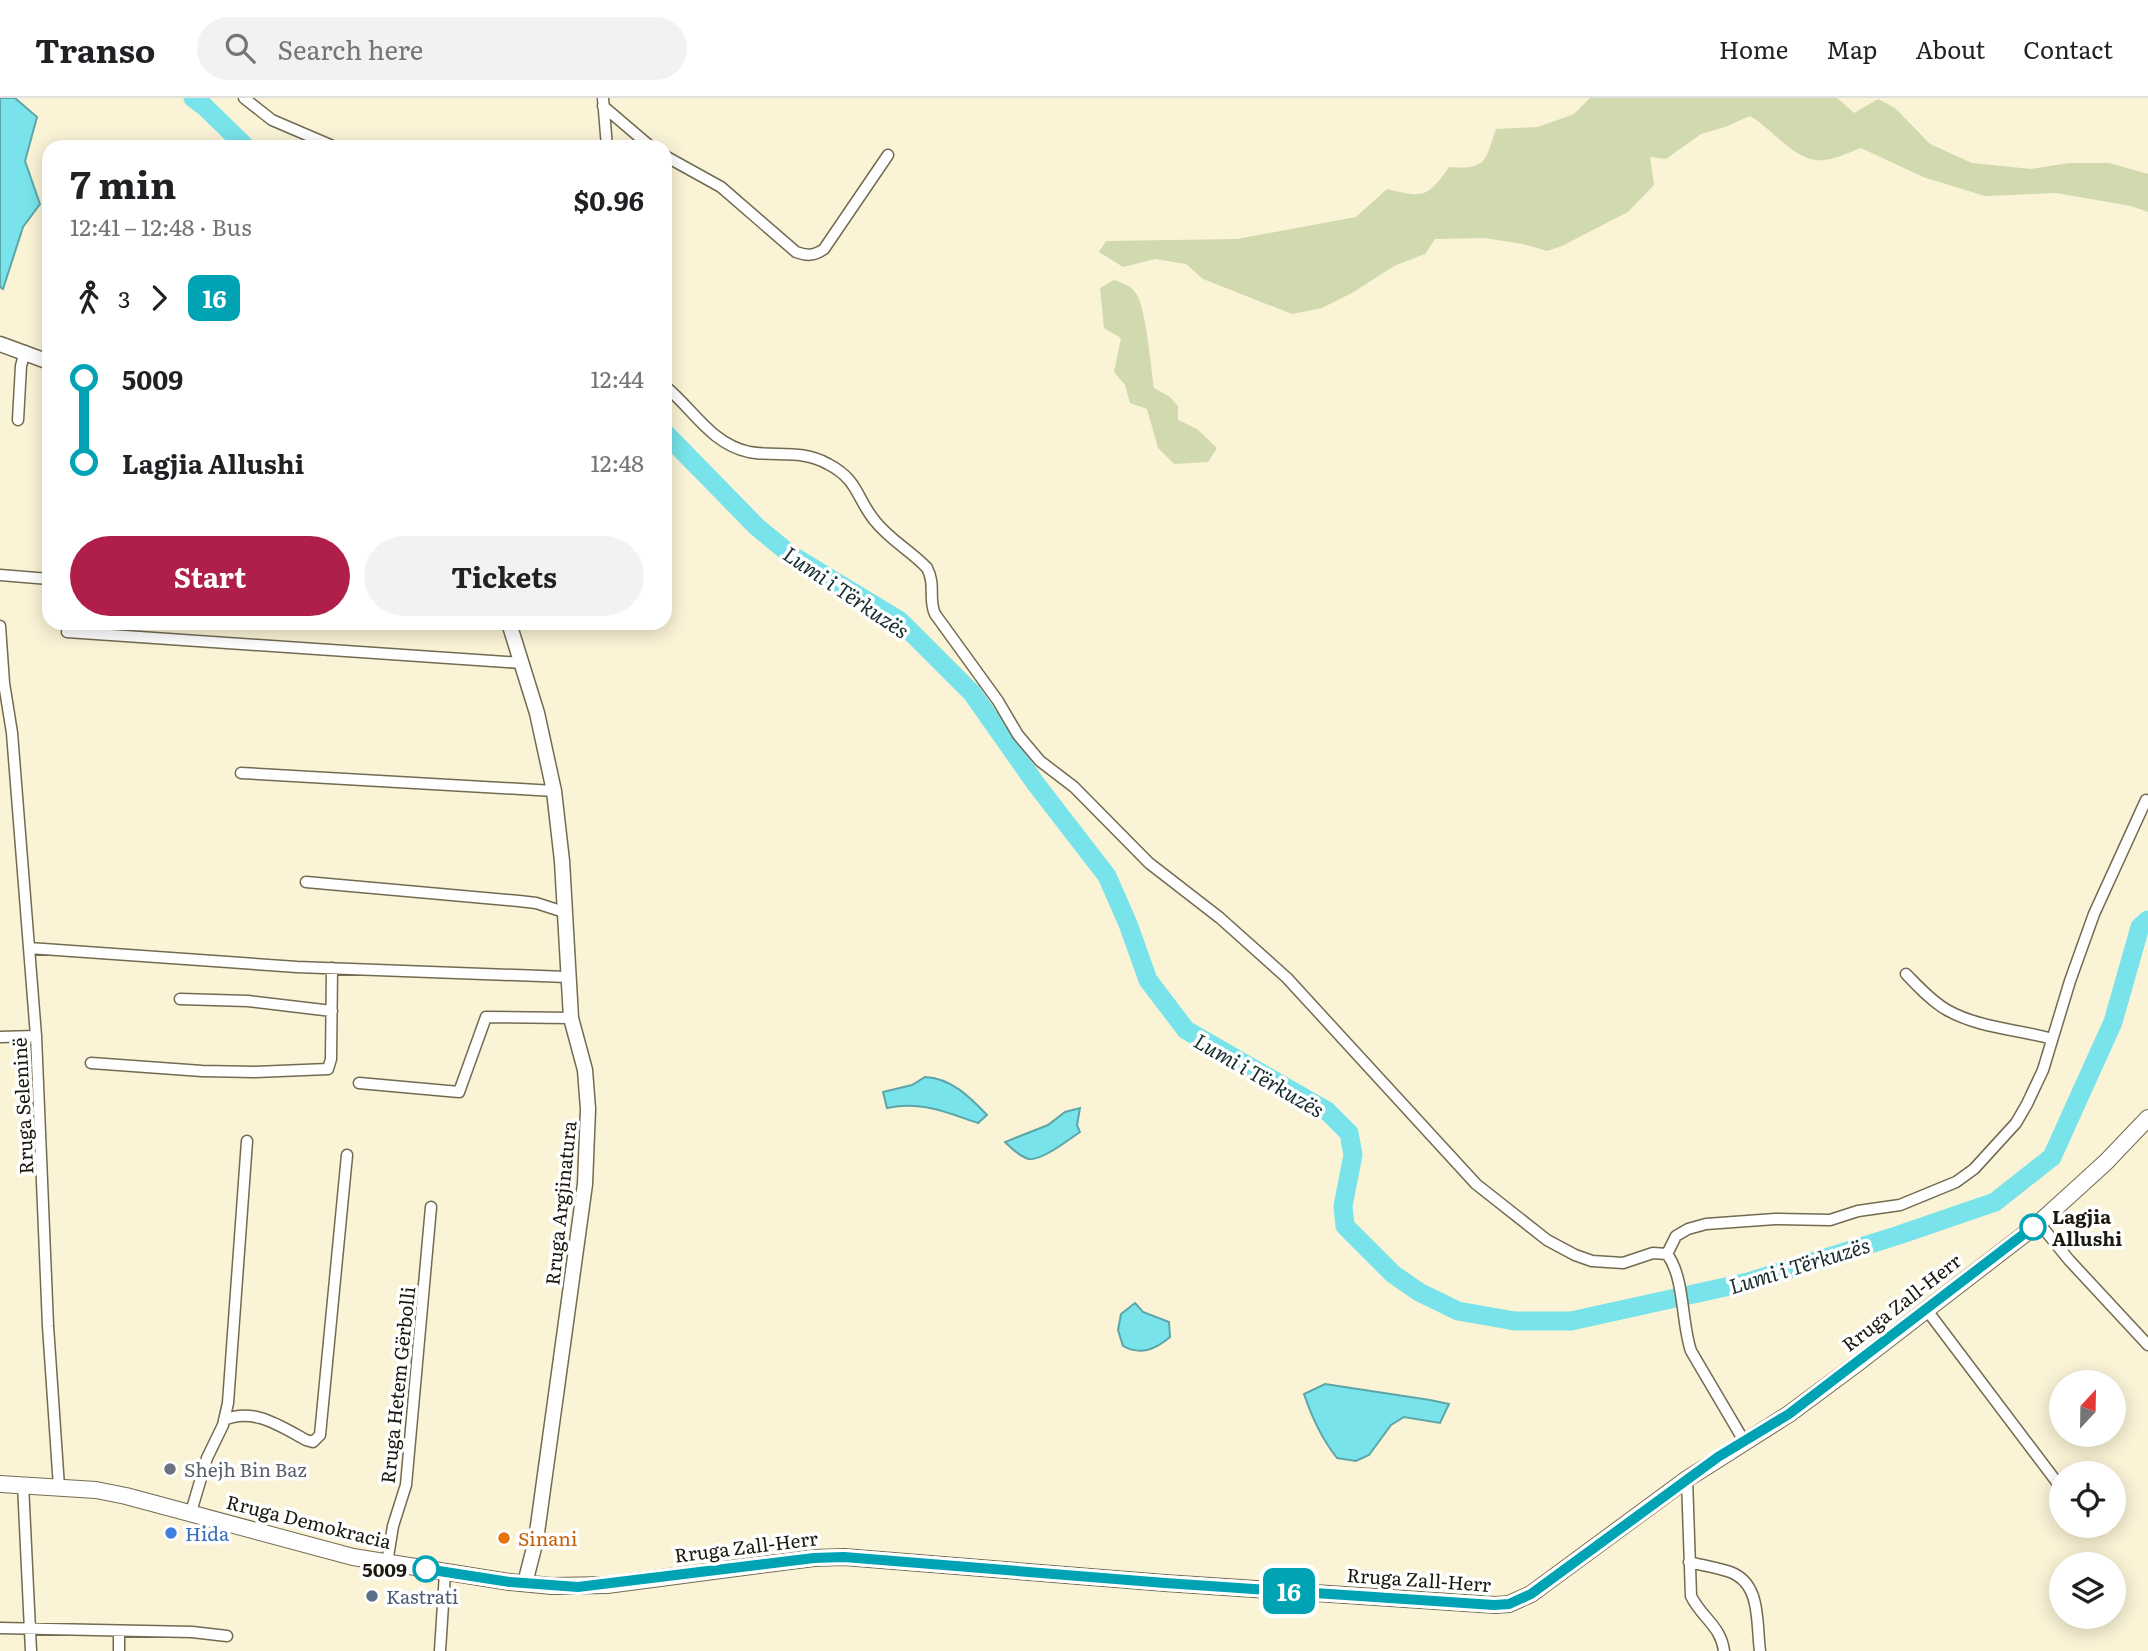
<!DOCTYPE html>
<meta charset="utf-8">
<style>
body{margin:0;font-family:Literata,serif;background:#f2f2f2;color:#202124;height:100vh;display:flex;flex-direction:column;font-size:26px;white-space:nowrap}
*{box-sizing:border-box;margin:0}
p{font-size:23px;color:#757577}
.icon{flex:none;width:38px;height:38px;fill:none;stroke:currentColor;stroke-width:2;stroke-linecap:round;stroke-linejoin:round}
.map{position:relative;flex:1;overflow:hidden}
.side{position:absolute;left:42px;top:42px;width:630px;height:490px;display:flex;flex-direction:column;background:#fff;border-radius:21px;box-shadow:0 4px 18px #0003}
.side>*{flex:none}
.badge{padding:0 14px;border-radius:10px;font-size:24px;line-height:46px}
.needle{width:46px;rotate:22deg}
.fabs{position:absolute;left:2049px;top:1272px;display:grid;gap:14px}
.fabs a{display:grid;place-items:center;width:77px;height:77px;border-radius:50%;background:#fff;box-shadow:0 4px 18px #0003;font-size:35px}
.map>.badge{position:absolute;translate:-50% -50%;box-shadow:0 0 0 4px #fff}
.legs{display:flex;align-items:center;gap:10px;height:77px;padding:0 28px;font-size:23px}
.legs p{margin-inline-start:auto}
.summary{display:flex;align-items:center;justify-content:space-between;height:119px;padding:0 28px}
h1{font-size:38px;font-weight:700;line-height:52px}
.action{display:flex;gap:14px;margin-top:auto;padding:14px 28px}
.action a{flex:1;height:80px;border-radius:42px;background:#b01e4a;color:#fff;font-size:28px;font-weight:700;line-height:80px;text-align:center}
.action a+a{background:#f2f2f2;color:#202124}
ul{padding:0 28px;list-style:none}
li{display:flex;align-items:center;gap:24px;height:84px;font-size:26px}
li i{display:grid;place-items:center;width:10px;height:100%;margin:0 9px;background:currentColor}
li i::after{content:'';width:18px;height:18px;margin:-9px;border:5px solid;border-radius:50%;background:#fff}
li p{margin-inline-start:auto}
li:first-child i{background:linear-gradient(#0000 50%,currentColor 0)}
li:last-child i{background:linear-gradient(currentColor 50%,#0000 0)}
header{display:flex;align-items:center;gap:42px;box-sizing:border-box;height:98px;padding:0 35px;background:#fff;border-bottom:2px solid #e0e0e0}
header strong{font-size:33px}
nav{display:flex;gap:38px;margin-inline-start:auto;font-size:24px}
.search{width:490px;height:63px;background:#f2f2f2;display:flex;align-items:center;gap:18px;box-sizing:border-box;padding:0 24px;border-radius:38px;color:#757577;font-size:26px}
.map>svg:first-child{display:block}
</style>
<header>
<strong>Transo</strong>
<div class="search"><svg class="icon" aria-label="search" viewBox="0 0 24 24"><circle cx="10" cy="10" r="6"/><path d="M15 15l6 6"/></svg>Search here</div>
<nav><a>Home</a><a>Map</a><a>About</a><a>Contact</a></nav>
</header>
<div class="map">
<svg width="2148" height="1553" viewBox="0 0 2148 1553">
<rect width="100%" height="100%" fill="#faf3d6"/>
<path fill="#d0daae" d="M 1590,0 L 1837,0 L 1854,15 L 1878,1 L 1895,10 L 1930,46 L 1972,65 L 2031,71 L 2069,65 L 2109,65 L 2148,76 L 2148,114 L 2131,108 L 2056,95 L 1985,98 L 1923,79 L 1861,50 C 1849,54 1837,61 1824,62 C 1798,67 1773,31 1750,18 L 1725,29 L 1701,36 L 1666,61 L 1650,59 L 1654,87 L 1628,114 L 1562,148 L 1547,153 L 1523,146 L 1484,140 L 1435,141 L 1425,156 L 1394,168 L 1352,195 L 1322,210 L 1292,216 L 1203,181 L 1186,166 L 1155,161 L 1123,169 L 1099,154 L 1106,143 L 1237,141 L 1356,119 L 1387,91 C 1424,100 1427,100 1449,69 C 1487,72 1485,63 1496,31 L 1538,29 L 1574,16 Z
M 1114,182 C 1123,185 1132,188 1137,197 C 1146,212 1151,270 1154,290 L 1170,299 L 1178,308 L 1178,322 L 1197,331 L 1217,350 L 1208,364 L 1174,366 L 1158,350 L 1147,311 L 1130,305 L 1125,287 L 1114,274 L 1121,240 L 1104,230 L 1100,190 Z"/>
<path fill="#78e3ea" stroke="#5ca6a8" stroke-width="2" d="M 0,0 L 15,0 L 37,19 L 25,63 L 40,106 L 23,129 L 3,191 L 0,189 Z
M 925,979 C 951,980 970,999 987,1017 L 978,1025 C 945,1014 922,1003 887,1010 L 883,994 L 912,987 Z
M 1080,1010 L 1077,1027 L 1080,1034 C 1069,1041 1042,1063 1029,1061 C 1020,1059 1011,1050 1005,1044 L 1048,1027 L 1065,1014 Z
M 1135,1205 L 1143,1214 L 1169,1224 L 1170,1239 C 1156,1251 1141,1258 1123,1248 L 1118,1232 L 1121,1216 Z
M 1325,1286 L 1430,1302 L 1449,1306 L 1440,1325 L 1404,1319 L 1391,1327 L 1369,1357 L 1356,1363 L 1337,1360 C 1322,1341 1312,1320 1304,1296 Z"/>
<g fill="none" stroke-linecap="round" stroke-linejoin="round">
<path stroke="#78e3ea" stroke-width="19" d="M 193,0 L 204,8 L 246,49
M 665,335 L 757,429 L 791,457 L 900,523 L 972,595 L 1036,686 L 1107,778 L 1128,826 L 1148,882 L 1186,932 L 1327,1013 L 1349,1035 L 1353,1057 L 1343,1108 L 1345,1128 L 1393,1176 L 1419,1194 L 1458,1213 L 1515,1223 L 1571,1223 L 1748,1184 L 1896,1138 L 1995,1104 L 2052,1059 L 2113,924 L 2140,829 L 2148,822"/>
<g stroke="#726b51" stroke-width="13">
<path id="minor" d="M 244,0 L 272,22 L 335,49
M 603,0 L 607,49
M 603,8 L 651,49
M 665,58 L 721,89 L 796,154 C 807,158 814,158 824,151 L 888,57
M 665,288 C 693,311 711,346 749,354 C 776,359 802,351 828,366 C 859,382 856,400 875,423 C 890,442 911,453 927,470 C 936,487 928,501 935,516 L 998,603 L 1018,637 L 1040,663 L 1074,689 L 1149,765 L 1220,820 L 1287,880 L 1476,1086 L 1547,1142 L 1575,1157 L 1592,1163 L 1623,1165 L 1653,1155 L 1667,1156
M 18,322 L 21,268 L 25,253
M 0,477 L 49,481
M 0,528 L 4,585 L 12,635 L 36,938 L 48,1228 L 59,1389
M 67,534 L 521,565
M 241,675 L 554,693
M 306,784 L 519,803 L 536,805 L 564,814
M 29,850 L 297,869 L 567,879
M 1906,876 C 1918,888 1931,903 1947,912 C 1979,930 2017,931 2052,941
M 180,901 L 248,903 L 332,913
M 0,939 L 36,938
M 91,965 L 202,973 L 255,974 L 328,971 L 331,961 L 332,870
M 359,985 L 459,994 L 486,919 L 571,920
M 2039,1125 L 2069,1162 L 2148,1247
M 1667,1156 L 1676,1138 L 1688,1131 L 1706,1126 L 1775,1121 L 1830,1122 L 1858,1113 L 1900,1107 L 1956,1084 L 1974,1071 L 2016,1025 L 2027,1006 L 2043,972 L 2070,883 L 2094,816 L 2146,702
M 1667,1156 C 1685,1180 1681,1224 1691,1253 L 1744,1343
M 1926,1211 L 2062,1391
M 224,1322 C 253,1309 280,1328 306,1342 L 313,1344 L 320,1337 L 347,1057
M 1687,1381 L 1691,1498 C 1701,1519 1721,1528 1724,1553
M 23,1386 L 31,1553
M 191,1414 L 207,1360 L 223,1327 L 228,1305 L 247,1043
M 1689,1464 C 1701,1467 1714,1469 1727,1473 C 1762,1483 1756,1524 1760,1553
M 387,1465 L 393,1428 L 406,1387 L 431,1109
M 0,1530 L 192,1534 L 227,1538
M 119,1533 L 119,1553
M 440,1553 L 445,1475"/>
</g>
<g stroke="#726b51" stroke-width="17">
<path id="tertiary" d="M 0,246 L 49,264
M 509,525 L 537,615 L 554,693 L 562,763 L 571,920 L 585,972 L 588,1011 L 585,1086 L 536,1442 L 525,1485"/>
</g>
<g stroke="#726b51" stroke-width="18">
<path id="secondary" d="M 0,1386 L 96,1392 L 126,1398 L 353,1459 L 510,1484 L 552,1488 L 607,1487 L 814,1460 L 844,1459 L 1165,1485 L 1495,1507 L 1509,1506 L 1531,1496 L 1687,1381 L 1789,1316 L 1855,1267 L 2039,1125 L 2106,1064 L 2148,1020"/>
</g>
<use href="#minor" stroke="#fff" stroke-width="10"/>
<use href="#tertiary" stroke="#fff" stroke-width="14"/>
<use href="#secondary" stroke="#fff" stroke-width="16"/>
</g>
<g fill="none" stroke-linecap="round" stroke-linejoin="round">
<g stroke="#fff" stroke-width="16">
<path id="line-1" d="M 426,1471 L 510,1484 L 578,1489 L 814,1460 L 844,1459 L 1165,1485 L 1494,1507 L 1509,1506 L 1531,1496 L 1718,1359 L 1789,1316 L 2033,1129"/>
</g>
<use href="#line-1" stroke="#00a3b4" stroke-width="10"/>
</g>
<g fill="#fff" stroke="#00a3b4" stroke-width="3.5">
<circle cx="2033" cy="1129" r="12"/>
<circle cx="426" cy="1471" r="12"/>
</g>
<circle fill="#6b7280" stroke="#fff" stroke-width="2.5" cx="170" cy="1371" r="7"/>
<circle fill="#3f7fe0" stroke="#fff" stroke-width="2.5" cx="171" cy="1435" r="7"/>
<circle fill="#e8710a" stroke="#fff" stroke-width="2.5" cx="504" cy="1440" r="7"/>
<circle fill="#5c6f8a" stroke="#fff" stroke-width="2.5" cx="372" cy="1498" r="7"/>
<g text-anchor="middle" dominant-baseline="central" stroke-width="7" stroke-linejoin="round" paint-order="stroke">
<g font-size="19" fill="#1b180e" stroke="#fff">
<text transform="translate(22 1008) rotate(-93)">Rruga Seleninë</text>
<text transform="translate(560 1105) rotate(-84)">Rruga Argjinatura</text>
<text transform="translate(1901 1204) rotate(-38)">Rruga Zall-Herr</text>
<text transform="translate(397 1287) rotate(-84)">Rruga Hetem Gërbolli</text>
<text transform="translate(309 1423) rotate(14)">Rruga Demokracia</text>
<text transform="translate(746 1448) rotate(-7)">Rruga Zall-Herr</text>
<text transform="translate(1419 1481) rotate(4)">Rruga Zall-Herr</text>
</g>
<g font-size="19" font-weight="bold" fill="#1b180e" stroke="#fff" text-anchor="start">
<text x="2052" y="1118">Lagjia<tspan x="2052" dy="22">Allushi</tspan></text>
<text x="407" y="1471" text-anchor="end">5009</text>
</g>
<g font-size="19" fill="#5b616d" stroke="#fff" text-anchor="start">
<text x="184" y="1371">Shejh Bin Baz</text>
</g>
<g font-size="19" fill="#366cbe" stroke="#fff" text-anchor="start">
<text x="185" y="1435">Hida</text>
</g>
<g font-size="19" fill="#c56008" stroke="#fff" text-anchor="start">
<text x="518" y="1440">Sinani</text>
</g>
<g font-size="19" fill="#4e5e75" stroke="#fff" text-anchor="start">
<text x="386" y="1498">Kastrati</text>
</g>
<g font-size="21" font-style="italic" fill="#192d2e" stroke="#fff">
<text transform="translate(847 493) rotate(34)">Lumi i Tërkuzës</text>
<text transform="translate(1260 976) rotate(30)">Lumi i Tërkuzës</text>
<text transform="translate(1799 1166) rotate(-17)">Lumi i Tërkuzës</text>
</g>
</g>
</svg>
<div class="fabs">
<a><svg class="needle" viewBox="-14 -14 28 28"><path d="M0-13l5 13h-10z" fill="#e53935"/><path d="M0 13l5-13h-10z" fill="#757577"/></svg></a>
<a><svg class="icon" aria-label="locate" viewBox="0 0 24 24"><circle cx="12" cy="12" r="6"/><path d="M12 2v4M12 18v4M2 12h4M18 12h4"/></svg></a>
<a><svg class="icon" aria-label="layers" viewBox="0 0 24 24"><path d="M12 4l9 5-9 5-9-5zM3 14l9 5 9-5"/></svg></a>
</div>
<b class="badge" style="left:1289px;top:1493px;background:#00a3b4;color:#fff">16</b>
<section class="side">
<div class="summary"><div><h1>7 min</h1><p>12:41 – 12:48 · Bus</p></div><b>$0.96</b></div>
<div class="legs"><svg class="icon" aria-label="walk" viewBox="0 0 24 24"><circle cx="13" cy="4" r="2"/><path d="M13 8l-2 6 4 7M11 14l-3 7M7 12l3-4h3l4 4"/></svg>3<svg class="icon" aria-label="forward" viewBox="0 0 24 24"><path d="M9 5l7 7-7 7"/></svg><b class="badge" style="background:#00a3b4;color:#fff">16</b></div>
<ul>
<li><i style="color:#00a3b4"></i><b>5009</b><p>12:44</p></li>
<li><i style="color:#00a3b4"></i><b>Lagjia Allushi</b><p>12:48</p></li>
</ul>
<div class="action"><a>Start</a><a>Tickets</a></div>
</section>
</div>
